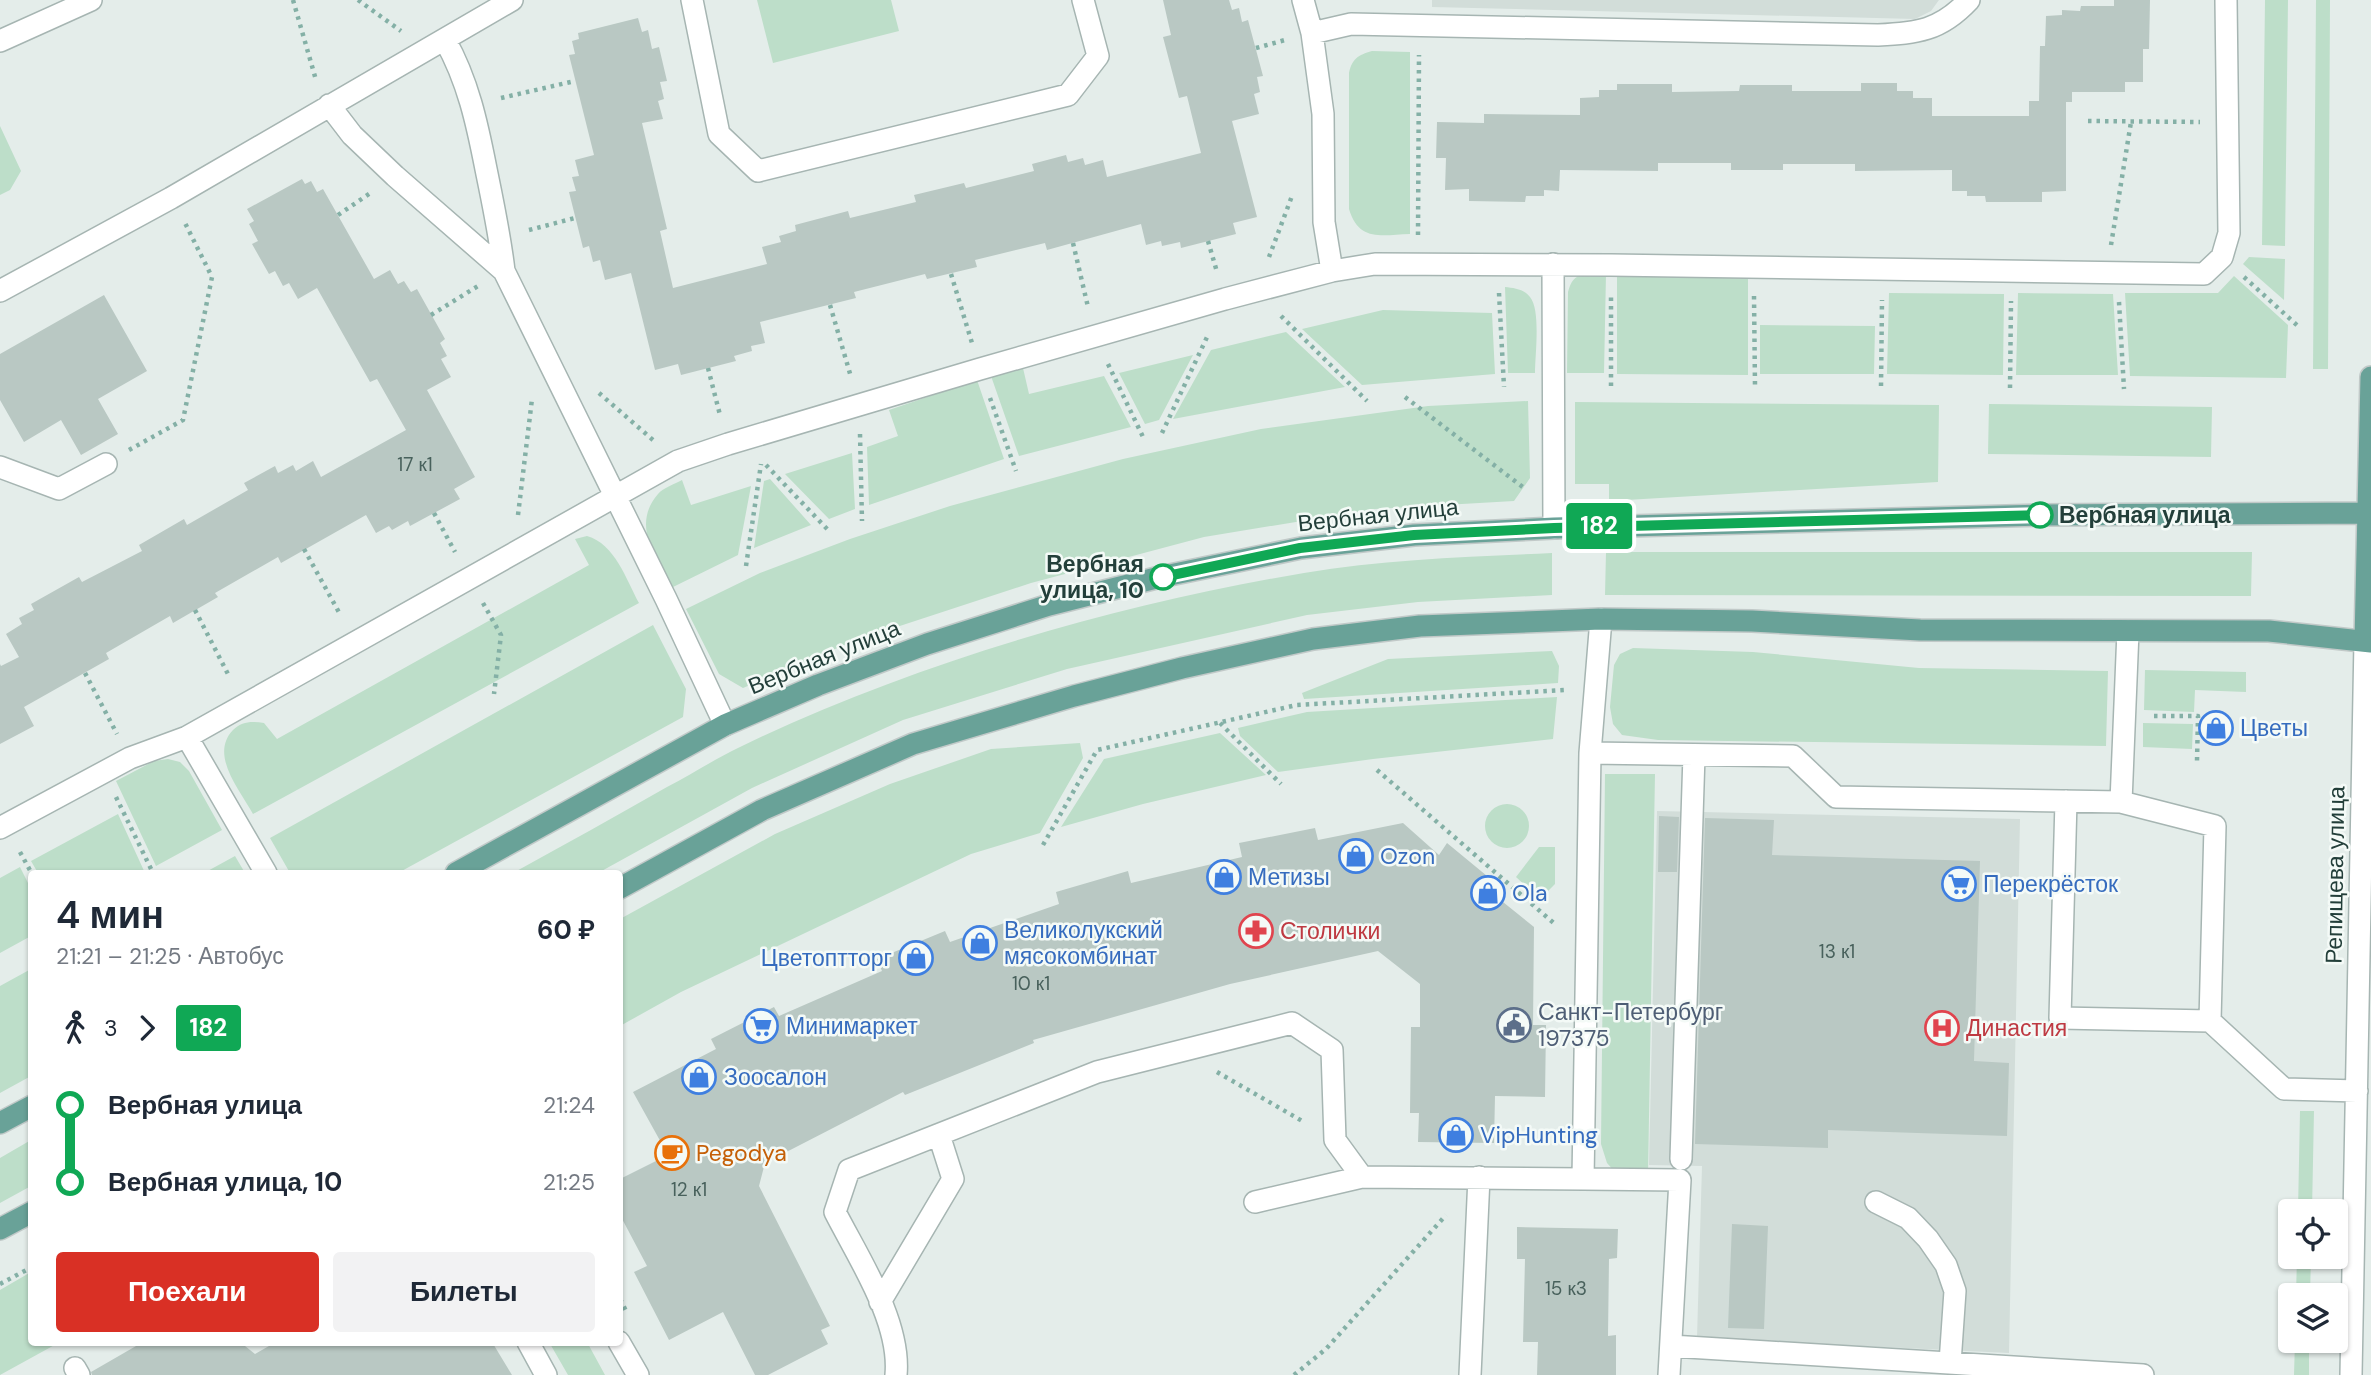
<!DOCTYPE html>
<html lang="ru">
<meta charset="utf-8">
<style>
body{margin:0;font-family:"DM Sans",sans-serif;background:#f2f2f3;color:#1f2937;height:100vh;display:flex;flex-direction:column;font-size:26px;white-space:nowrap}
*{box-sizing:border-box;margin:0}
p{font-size:23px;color:#747a83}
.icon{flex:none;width:38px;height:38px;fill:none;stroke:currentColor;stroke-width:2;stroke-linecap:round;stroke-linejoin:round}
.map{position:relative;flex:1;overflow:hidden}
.drawer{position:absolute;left:28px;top:870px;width:595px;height:476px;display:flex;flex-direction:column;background:#fff;border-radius:7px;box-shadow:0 2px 5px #0004}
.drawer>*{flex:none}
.badge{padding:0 14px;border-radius:5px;font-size:24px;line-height:46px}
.tools{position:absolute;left:2278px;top:1199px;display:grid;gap:14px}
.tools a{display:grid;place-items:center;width:70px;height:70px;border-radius:7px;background:#fff;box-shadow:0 2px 5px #0004;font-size:35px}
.map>.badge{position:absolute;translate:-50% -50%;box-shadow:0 0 0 4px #fff}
.legs{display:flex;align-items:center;gap:10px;height:77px;padding:0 28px;font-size:23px}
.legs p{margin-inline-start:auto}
.overview{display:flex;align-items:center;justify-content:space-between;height:119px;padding:0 28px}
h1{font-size:38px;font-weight:600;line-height:52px}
.button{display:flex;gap:14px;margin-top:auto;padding:14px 28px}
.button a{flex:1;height:80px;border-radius:7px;background:#d93025;color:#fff;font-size:28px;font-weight:600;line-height:80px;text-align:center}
.button a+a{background:#f2f2f3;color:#1f2937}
ul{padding:0 28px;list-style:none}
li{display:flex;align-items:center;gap:24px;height:77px;font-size:26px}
li i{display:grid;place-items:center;width:10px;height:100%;margin:0 9px;background:currentColor}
li i::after{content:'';width:18px;height:18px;margin:-9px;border:5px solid;border-radius:50%;background:#fff}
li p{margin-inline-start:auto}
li:first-child i{background:linear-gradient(#0000 50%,currentColor 0)}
li:last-child i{background:linear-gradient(currentColor 50%,#0000 0)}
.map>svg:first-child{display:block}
</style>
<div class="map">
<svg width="2371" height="1375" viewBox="0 0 2371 1375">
<rect width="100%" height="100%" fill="#e4edea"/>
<path fill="#d2ddd9" d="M 1432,0 L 1939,0 L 1931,11 L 1915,19 L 1432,7 Z
M 1657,811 L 2020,819 L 2009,1353 L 1697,1338 L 1702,1166 L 1649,1165 Z"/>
<path fill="#bddec9" d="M 757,0 L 891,0 L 899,31 L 773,63 Z
M 2265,0 L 2288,0 L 2285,246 L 2262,245 Z
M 2316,0 L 2330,0 L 2328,369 L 2313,369 Z
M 1372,51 L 1410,52 L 1410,234 C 1381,235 1359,242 1349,209 L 1349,73 C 1352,59 1358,55 1372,51 Z
M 0,126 L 21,171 L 10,190 L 0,195 Z
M 2249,257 L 2285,259 L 2284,300 L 2243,264 Z
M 1584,274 L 1606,274 L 1604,373 L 1567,373 L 1568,292 C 1571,281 1574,277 1584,274 Z
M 1617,274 L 1748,278 L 1748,375 L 1617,374 Z
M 2234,276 L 2288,325 L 2286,378 L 2130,376 L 2125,293 L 2218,293 Z
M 1505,287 C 1514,288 1524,289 1530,297 C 1541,310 1535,355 1535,373 L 1508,373 Z
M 1889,293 L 2004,294 L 2003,375 L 1887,374 Z
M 2018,293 L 2113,294 L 2118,375 L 2016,375 Z
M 1383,310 L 1492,313 L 1495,374 L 1362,385 L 1302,329 Z
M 1760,325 L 1875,326 L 1874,374 L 1760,374 Z
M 1286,332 L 1345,387 L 1173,419 L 1211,350 Z
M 1193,355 L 1159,420 L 1145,424 L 1119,373 Z
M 1023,368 L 1029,394 L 1104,376 L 1131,427 L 1019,456 L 991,376 Z
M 977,380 L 1004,459 L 869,505 L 867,447 L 898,436 L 889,410 Z
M 1528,401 L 1530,478 L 1514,501 L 1375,509 L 1204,537 L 1031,583 L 854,641 L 743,688 L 719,674 L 686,609 L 760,573 L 850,539 L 950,506 L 1123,459 L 1261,429 L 1428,406 Z
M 1575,402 L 1939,405 L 1938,482 L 1609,501 L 1609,484 L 1575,484 Z
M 1989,404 L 2212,407 L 2211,457 L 1988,454 Z
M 852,453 L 855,509 L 829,519 L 785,474 Z
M 770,479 L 811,525 L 754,548 L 764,481 Z
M 682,480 L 691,505 L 751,486 L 738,555 L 671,588 C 656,558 631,525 658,494 C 663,488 675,484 682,480 Z
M 587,536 C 615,544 626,579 639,603 L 253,814 C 240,790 209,755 233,730 C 242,721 252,721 264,723 L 277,739 L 589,565 L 575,539 Z
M 1606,552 L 2252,552 L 2251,596 L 1605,595 Z
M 1552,553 L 1552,595 L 1418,602 L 1307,615 L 1067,669 L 903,720 L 752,788 L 598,873 L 513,873 C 564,845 616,816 667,787 C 692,774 715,759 740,747 C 911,664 1117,604 1304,573 C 1386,559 1469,557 1552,553 Z
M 653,625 L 686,689 L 683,717 L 398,873 L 290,873 L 270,838 Z
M 1633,648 L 1753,652 L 1919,668 L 2108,671 L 2106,746 L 1658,740 L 1622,735 L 1613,724 L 1610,707 L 1614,665 L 1620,654 Z
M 1552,651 L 1559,666 L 1558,683 L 1304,699 L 1302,693 L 1388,659 Z
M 2145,670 L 2246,672 L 2246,692 L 2195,690 L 2194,712 L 2144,710 Z
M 1557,697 L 1553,739 L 1373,759 L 1278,772 L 1240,736 L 1238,728 L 1307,712 Z
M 2143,723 L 2193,724 L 2192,749 L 2143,747 Z
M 1220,733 L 1266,775 L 1143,804 L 1061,827 L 1104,759 Z
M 1080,743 L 1083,758 L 1040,833 L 971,854 L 681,992 L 620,1026 L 620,919 L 775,834 L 890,784 L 991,749 Z
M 168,759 L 180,762 L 189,771 L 222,830 L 156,866 L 116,781 L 154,761 Z
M 1605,774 L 1655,774 L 1648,1174 L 1616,1173 L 1607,1163 L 1601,1144 Z
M1485 826a22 22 0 1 1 44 0a22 22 0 1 1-44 0Z
M 118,814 L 145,873 L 38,873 L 31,861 Z
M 1539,847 L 1555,847 L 1555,884 L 1540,899 L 1516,877 Z
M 235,856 L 245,873 L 204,873 Z
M 20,867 L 31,889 L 31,936 L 0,953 L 0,878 Z
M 31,969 L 31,1076 L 0,1093 L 0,986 Z
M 2300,1111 L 2314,1111 L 2312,1211 L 2298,1211 Z
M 31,1140 L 31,1186 L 0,1203 L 0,1158 Z
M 2297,1257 L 2311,1257 L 2310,1295 L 2296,1295 Z
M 31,1272 L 32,1342 L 60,1342 L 0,1375 L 0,1290 Z
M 2295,1341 L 2309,1341 L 2309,1375 L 2294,1375 Z
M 549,1342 L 587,1342 L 605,1375 L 568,1375 Z"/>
<path fill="#b9c8c3" d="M 1163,0 L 1229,0 L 1232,10 L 1239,8 L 1242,22 L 1248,20 L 1263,76 L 1257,77 L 1260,92 L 1254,94 L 1259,114 L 1232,121 L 1257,217 L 1233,223 L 1236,234 L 1181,248 L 1180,242 L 1162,246 L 1161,241 L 1146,245 L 1141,224 L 1047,250 L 1045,243 L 975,260 L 977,267 L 927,279 L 925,274 L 854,292 L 856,298 L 760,322 L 765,343 L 751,346 L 752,351 L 734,356 L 736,361 L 681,375 L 678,364 L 655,370 L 631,273 L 605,280 L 600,260 L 593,262 L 589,246 L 583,248 L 569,192 L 576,191 L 572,177 L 579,176 L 575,160 L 594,155 L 569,55 L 575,54 L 572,41 L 579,39 L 578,33 L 638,18 L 642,32 L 648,30 L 652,49 L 659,47 L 667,81 L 660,82 L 664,99 L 658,101 L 663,119 L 642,123 L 667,229 L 660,231 L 673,288 L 767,264 L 762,247 L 781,242 L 779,236 L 796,231 L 795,225 L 848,211 L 850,218 L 916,202 L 914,195 L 964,183 L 966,188 L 1034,171 L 1032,164 L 1066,155 L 1068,162 L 1083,158 L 1085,165 L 1103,160 L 1107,177 L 1201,153 L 1187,96 L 1179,98 L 1163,37 L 1171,35 Z
M 2114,0 L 2150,0 L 2149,49 L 2143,49 L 2143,82 L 2125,82 L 2125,92 L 2072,92 L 2072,102 L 2066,102 L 2066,191 L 2042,192 L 2042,202 L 1986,202 L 1985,196 L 1967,196 L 1967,191 L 1952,191 L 1952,170 L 1855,171 L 1855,164 L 1783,164 L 1783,170 L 1731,170 L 1731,163 L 1658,163 L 1658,171 L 1560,170 L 1559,191 L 1544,190 L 1544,196 L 1526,196 L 1525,202 L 1469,201 L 1469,189 L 1445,190 L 1446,158 L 1436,158 L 1437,122 L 1484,123 L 1484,114 L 1580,115 L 1580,98 L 1599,97 L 1599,90 L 1617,90 L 1617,84 L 1672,84 L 1672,92 L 1739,91 L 1740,85 L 1792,85 L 1792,91 L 1861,91 L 1861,83 L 1897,83 L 1897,91 L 1913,91 L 1913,98 L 1932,98 L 1932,116 L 2029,116 L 2029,101 L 2039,101 L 2040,46 L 2045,46 L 2046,16 L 2062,15 L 2062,10 L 2080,11 L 2081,6 L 2114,6 Z
M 302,179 L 305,184 L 311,181 L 317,192 L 323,189 L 374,279 L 390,270 L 398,284 L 404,281 L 411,292 L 417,289 L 445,339 L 440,343 L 447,356 L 441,359 L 451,377 L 427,390 L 475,477 L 454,489 L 460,499 L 410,526 L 408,521 L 392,530 L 389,526 L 376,533 L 366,515 L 281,563 L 278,557 L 215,593 L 218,597 L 173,623 L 170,616 L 106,653 L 109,659 L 24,707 L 34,726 L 0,744 L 0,664 L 1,666 L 19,657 L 6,634 L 22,624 L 19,618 L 34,610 L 31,604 L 79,577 L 82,582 L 142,551 L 139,545 L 184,519 L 187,525 L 248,490 L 244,483 L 275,466 L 278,473 L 293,465 L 296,471 L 313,461 L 321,477 L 406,430 L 377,379 L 370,382 L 317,288 L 298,299 L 289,283 L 283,286 L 275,271 L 269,274 L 252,244 L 258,241 L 249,224 L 254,221 L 247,209 Z
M 104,295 L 147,371 L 98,399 L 118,434 L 81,455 L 61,420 L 24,442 L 0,400 L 0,354 Z
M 1659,816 L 1679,817 L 1677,872 L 1658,872 Z
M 1705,818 L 1774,820 L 1772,855 L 1980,861 L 1974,1061 L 2009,1063 L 2007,1136 L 1828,1130 L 1828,1148 L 1695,1144 Z
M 1403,823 L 1439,855 L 1447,843 L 1504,890 L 1498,898 L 1534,927 L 1533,1025 L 1546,1025 L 1545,1097 L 1495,1096 L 1494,1143 L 1418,1142 L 1419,1113 L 1410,1113 L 1411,1027 L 1420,1027 L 1420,984 L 1378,951 L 1230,984 L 1033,1040 L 1034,1043 L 905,1095 L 903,1092 L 765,1163 L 759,1186 L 830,1326 L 821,1330 L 828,1344 L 768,1375 L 755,1375 L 723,1312 L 669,1340 L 634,1272 L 647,1266 L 620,1215 L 620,1179 L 668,1155 L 633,1092 L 716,1049 L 711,1039 L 774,1007 L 779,1016 L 882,971 L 877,959 L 945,931 L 950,942 L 1059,904 L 1056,892 L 1128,871 L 1131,883 L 1242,857 L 1239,843 L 1315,828 L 1318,840 Z
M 1732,1224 L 1768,1226 L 1764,1329 L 1728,1328 Z
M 1517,1227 L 1618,1229 L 1617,1258 L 1609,1259 L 1608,1336 L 1616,1335 L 1616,1375 L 1537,1375 L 1538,1342 L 1523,1342 L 1525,1259 L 1517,1259 Z
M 143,1342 L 240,1342 L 255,1354 L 276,1342 L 492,1342 L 512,1375 L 92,1375 L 91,1372 Z"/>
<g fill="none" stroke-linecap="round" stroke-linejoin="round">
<g stroke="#a6b5b2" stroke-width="24">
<path id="minor" d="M 692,0 L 719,134 L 758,171 L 1068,95 L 1098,56 L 1083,0
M 1303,0 L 1312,33 L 1323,114 L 1324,222 L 1332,271
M 1312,33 L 1351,24 L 1878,35 C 1917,33 1940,31 1969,0
M 445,40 C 468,81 477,123 486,169 C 493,203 500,236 504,271
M 0,41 L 91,0
M 329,105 L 352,135 L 395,176 L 504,271 L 666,599 L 725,725
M 1553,264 L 1554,528
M 0,291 L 171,198 L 512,0
M 0,467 L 59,489 L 106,464
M 187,737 L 266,873
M 1590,753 L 1793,756 L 1836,797 L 2121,802 L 2128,631
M 2066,801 L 2060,1018 L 2210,1021 L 2284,1089 L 2357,1091
M 2121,802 L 2215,826 L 2210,1021
M 0,828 L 130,758 L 187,737 L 678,461 L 728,444 L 980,369 L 1225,299 L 1332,271 L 1375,264 L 1611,265 L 2204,274 L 2222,257 L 2229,233 L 2226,0
M 1681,1159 L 1694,755
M 1583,1179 L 1680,1180 L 1669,1375
M 1255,1202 L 1362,1177
M 1876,1202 L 1908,1218 L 1928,1239 L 1946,1265 L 1955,1291 L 1950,1363
M 880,1302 L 953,1179 L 939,1135
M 528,1342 L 546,1375
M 619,1342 L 638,1375
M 1671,1346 L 1981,1365 L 1980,1375
M 1981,1365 L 2143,1375
M 75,1368 L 79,1375
M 896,1375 C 901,1322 859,1259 835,1212 L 849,1170 L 1097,1072 L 1292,1023 L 1332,1050 L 1335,1140 L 1362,1177 L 1583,1179 L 1590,753 L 1601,619
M 1470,1375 L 1479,1177
M 2351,1375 L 2365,641"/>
</g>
<g stroke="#c1c9c8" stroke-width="24">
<path id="major" d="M 2365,641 L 2371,377
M 456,873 L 725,725 L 818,685 L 927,644 L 1049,605 L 1160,577 L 1301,548 L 1414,535 L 1554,528 L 2040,515 L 2371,513
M 620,888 L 762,810 L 913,744 L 1074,696 L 1182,668 L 1313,639 L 1420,626 L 1601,619 L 1752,621 L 1920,630 L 2269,631 L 2371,642
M 0,1123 L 32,1106
M 0,1229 L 32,1212"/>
</g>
<path stroke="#84b0a6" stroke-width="4.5" stroke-dasharray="3.5 5" stroke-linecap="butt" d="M 293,0 L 316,80
M 358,0 L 401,31
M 1256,48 L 1285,40
M 501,98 L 575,81
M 2088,121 L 2200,122
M 338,215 L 372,192
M 529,230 L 575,218
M 1418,235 L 1419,55
M 1208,241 L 1217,272
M 1073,243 L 1088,307
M 2111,245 L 2131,122
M 1269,257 L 1292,196
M 951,274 L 972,343
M 2244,277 L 2299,327
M 1499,293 L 1504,387
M 1754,296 L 1755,386
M 2119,302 L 2124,389
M 830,305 L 851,377
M 431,315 L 478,286
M 1281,316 L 1367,401
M 1108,364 L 1143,437
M 708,368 L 720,415
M 1611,386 L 1611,293
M 1881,386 L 1882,300
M 2010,388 L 2011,301
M 599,393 L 653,440
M 1405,397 L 1524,488
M 990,398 L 1016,471
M 1162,433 L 1208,335
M 860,434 L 862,521
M 129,450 L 183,420 L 212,277 L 185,223
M 766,465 L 830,532
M 434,513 L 455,552
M 518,515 L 532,399
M 304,549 L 341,616
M 746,566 L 761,464
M 483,603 L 501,635 L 494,694
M 195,610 L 230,678
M 85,673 L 117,734
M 2154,716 L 2198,716 L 2197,761
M 1220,723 L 1281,784
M 1377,770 L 1556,925
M 116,797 L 153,873
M 1043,845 L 1097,750 L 1297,705 L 1565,690
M 20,852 L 32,874
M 1217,1072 L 1304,1122
M 0,1284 L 32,1267
M 620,1299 L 627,1313
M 1294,1375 L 1326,1349 L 1446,1215"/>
<use href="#minor" stroke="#fff" stroke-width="21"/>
<use href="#major" stroke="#69a298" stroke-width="21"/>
</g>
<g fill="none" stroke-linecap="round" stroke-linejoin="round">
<g stroke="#fff" stroke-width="16">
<path id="line-1" d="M 1163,577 L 1300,548 L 1414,535 L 1554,528 L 2040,515"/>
</g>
<use href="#line-1" stroke="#10a855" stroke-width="10"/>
</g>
<defs>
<g id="shop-ring" transform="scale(1.75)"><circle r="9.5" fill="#f4faf7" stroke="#3f7fe0" stroke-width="1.5"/><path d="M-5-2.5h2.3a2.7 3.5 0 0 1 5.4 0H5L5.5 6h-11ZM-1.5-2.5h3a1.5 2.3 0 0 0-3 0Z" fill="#3f7fe0"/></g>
<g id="supermarket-ring" transform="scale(1.75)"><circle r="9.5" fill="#f4faf7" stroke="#3f7fe0" stroke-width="1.5"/><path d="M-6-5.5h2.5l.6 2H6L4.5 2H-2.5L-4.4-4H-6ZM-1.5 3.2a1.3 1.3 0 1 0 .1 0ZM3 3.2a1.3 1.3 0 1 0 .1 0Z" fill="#3f7fe0"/></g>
<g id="pharmacy-ring" transform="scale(1.75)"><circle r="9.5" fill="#f4faf7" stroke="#e0444e" stroke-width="1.5"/><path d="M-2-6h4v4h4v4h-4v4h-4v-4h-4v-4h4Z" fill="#e0444e"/></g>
<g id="civic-ring" transform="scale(1.75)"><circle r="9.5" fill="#f4faf7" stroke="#5c6f8a" stroke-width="1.5"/><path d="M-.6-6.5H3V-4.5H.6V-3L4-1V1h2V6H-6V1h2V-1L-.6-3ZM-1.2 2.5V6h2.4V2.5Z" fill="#5c6f8a"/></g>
<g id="hospital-ring" transform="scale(1.75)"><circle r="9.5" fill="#f4faf7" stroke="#e0444e" stroke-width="1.5"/><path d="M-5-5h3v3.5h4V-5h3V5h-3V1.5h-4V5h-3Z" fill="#e0444e"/></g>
<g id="cafe-ring" transform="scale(1.75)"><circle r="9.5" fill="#f4faf7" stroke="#e8710a" stroke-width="1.5"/><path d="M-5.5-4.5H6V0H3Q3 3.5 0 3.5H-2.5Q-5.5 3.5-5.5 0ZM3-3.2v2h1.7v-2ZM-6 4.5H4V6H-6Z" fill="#e8710a"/></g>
</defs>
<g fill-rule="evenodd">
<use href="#shop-ring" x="2216" y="728"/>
<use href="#shop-ring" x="1356" y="856"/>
<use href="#shop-ring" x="1224" y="877"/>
<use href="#supermarket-ring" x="1959" y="884"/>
<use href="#shop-ring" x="1488" y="893"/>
<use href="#pharmacy-ring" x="1256" y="931"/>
<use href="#shop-ring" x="980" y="943"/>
<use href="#shop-ring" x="916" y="958"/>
<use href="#civic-ring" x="1514" y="1025"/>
<use href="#supermarket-ring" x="761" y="1026"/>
<use href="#hospital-ring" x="1942" y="1028"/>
<use href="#shop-ring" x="699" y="1077"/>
<use href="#shop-ring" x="1456" y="1135"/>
<use href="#cafe-ring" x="672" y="1153"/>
</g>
<g fill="#fff" stroke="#10a855" stroke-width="3.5">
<circle cx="2040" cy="515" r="12"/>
<circle cx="1163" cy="577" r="12"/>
</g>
<g text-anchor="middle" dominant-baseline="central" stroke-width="5" stroke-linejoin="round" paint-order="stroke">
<g font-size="19" fill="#48615c">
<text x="415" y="464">17 к1</text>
<text x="1837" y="951">13 к1</text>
<text x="1031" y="983">10 к1</text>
<text x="689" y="1189">12 к1</text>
<text x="1566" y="1288">15 к3</text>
</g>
<g font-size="23" fill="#233f3a" stroke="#f4faf7">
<text transform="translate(1378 515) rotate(-6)">Вербная улица</text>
<text transform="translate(824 657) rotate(-22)">Вербная улица</text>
<text transform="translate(2335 875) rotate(-89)">Репищева улица</text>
</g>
<g font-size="23" font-weight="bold" fill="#233f3a" stroke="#f4faf7" text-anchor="start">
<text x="2059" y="515">Вербная улица</text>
<text x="1144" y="564" text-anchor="end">Вербная<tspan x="1144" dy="26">улица, 10</tspan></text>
</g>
<g font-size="23" fill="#366cbe" stroke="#f4faf7" text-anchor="start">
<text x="2240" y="728">Цветы</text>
<text x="1380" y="856">Ozon</text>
<text x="1248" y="877">Метизы</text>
<text x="1983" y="884">Перекрёсток</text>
<text x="1512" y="893">Ola</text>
<text x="1004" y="930">Великолукский<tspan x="1004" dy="26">мясокомбинат</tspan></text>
<text x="892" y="958" text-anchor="end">Цветоптторг</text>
<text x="786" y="1026">Минимаркет</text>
<text x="724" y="1077">Зоосалон</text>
<text x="1480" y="1135">VipHunting</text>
</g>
<g font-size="23" fill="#be3a42" stroke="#f4faf7" text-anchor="start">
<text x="1280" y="931">Столички</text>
<text x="1966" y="1028">Династия</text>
</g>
<g font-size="23" fill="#4e5e75" stroke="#f4faf7" text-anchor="start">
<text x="1538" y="1012">Санкт-Петербург<tspan x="1538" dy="26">197375</tspan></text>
</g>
<g font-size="23" fill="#c56008" stroke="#f4faf7" text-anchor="start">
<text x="696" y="1153">Pegodya</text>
</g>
</g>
</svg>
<div class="tools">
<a><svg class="icon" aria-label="locate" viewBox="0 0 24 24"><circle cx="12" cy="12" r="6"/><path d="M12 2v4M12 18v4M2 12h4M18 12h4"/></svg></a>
<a><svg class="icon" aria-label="layers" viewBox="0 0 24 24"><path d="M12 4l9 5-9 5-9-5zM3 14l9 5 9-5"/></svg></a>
</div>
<b class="badge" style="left:1599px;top:526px;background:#10a855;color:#fff">182</b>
<section class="drawer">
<div class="overview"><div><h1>4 мин</h1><p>21:21 – 21:25 · Автобус</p></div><b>60 ₽</b></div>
<div class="legs"><svg class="icon" aria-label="walk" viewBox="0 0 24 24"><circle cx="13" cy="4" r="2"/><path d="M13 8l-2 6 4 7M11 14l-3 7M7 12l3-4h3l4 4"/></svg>3<svg class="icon" aria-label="forward" viewBox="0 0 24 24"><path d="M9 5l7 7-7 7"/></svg><b class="badge" style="background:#10a855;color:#fff">182</b></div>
<ul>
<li><i style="color:#10a855"></i><b>Вербная улица</b><p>21:24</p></li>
<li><i style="color:#10a855"></i><b>Вербная улица, 10</b><p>21:25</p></li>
</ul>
<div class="button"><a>Поехали</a><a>Билеты</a></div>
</section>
</div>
